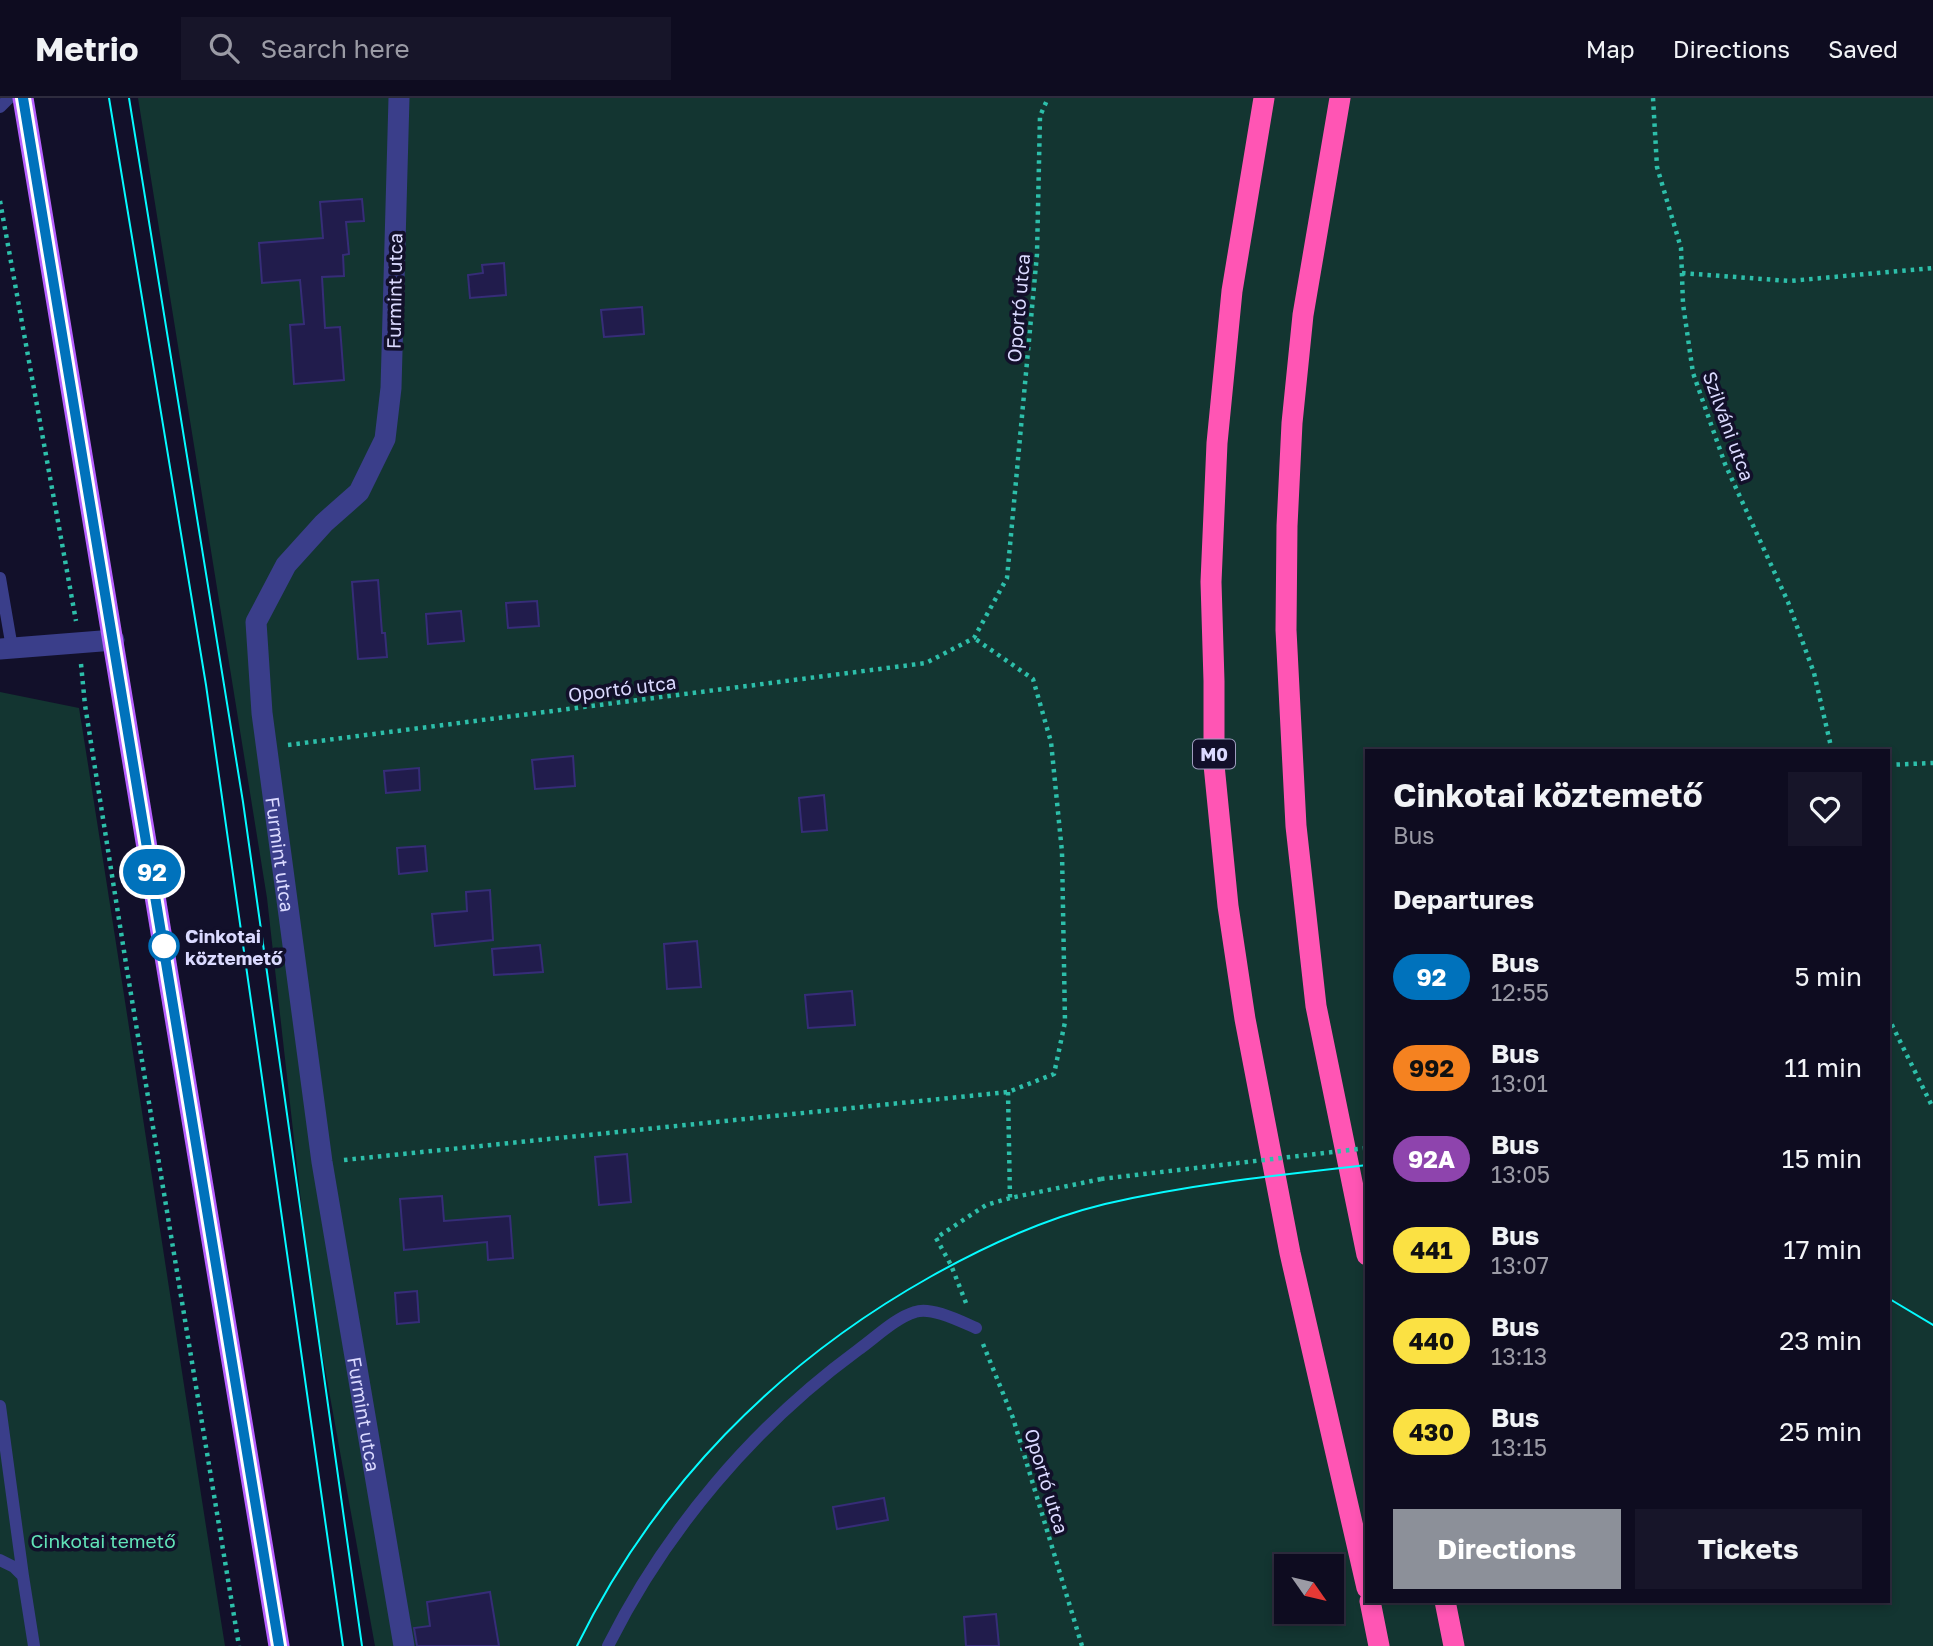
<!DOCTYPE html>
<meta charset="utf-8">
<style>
body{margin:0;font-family:"Golos Text",sans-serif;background:#171529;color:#f1f3f6;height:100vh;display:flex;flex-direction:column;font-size:26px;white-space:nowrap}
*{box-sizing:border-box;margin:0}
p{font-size:23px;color:#9b9ba5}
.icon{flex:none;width:38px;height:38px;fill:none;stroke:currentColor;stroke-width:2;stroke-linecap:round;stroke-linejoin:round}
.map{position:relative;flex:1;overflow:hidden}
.drawer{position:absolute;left:1365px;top:651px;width:525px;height:854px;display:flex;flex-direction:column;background:#0e0c20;border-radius:0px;box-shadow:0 4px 10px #0003,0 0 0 2px #2e2c3e}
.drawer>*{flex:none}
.badge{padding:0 14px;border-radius:23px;font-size:24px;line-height:46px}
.needle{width:46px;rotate:124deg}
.controls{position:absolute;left:1274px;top:1456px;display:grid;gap:14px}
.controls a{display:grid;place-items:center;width:70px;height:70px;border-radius:0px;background:#0e0c20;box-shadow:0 4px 10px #0003,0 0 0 2px #2e2c3e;font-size:35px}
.map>.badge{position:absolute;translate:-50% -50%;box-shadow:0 0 0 4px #fff}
h2{padding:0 28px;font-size:26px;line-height:63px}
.round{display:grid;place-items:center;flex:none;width:74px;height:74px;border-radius:0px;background:#171529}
.head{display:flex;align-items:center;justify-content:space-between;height:119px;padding:0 28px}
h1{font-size:33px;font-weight:700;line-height:52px}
.action{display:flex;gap:14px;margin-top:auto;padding:14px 28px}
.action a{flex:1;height:80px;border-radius:0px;background:#8c9099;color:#fff;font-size:28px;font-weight:700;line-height:80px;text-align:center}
.action a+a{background:#171529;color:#f1f3f6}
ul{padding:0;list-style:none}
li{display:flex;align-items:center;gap:21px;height:91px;padding:0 28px}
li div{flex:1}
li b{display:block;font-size:26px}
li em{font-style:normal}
li .badge{min-width:77px;font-weight:700;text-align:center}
header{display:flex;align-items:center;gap:42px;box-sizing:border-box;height:98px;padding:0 35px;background:#0e0c20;border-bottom:2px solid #2e2c3e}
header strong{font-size:33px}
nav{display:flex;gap:38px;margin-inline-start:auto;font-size:24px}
.search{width:490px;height:63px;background:#171529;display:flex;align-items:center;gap:18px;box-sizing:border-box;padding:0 24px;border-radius:0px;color:#9b9ba5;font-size:26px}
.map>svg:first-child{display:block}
</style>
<header>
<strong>Metrio</strong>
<div class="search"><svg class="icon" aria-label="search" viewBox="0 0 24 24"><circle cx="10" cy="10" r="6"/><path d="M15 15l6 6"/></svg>Search here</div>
<nav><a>Map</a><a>Directions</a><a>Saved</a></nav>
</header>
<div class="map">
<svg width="1933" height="1548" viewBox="0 0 1933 1548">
<rect width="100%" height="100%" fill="#12102a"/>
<path fill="#133531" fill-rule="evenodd" d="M 138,0 L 1933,0 L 1933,1548 L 375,1548 L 311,1193 L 267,800 ZM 1367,653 L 1888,653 L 1888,1503 L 1367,1503 ZM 1286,1468 L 1332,1468 L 1332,1514 L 1286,1514 Z
M 0,594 L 79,610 C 129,922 175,1236 225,1548 L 0,1548 Z"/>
<path fill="#211c4c" stroke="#362d78" stroke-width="2" d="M 362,101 L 364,123 L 346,124 L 349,156 L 343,157 L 344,178 L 322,179 L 325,230 L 340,229 L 344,282 L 294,286 L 290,227 L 304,226 L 300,182 L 262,185 L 259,145 L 323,140 L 320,104 Z
M 504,165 L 506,197 L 470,200 L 468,177 L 483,175 L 482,167 Z
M 642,209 L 644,236 L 604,239 L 601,212 Z
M 378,482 L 382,535 L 385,535 L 387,559 L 358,561 L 352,484 Z
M 537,503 L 539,528 L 508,530 L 506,505 Z
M 461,513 L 464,543 L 428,546 L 426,516 Z
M 573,658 L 575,688 L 535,691 L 532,662 Z
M 419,670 L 420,692 L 386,695 L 384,673 Z
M 824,697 L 827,732 L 802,734 L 799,700 Z
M 425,748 L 427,773 L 399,776 L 397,750 Z
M 490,792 L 493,842 L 435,848 L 432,816 L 467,813 L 466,794 Z
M 697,843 L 701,889 L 667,891 L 664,846 Z
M 540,847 L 543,874 L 494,877 L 492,851 Z
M 852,893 L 855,927 L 808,930 L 805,897 Z
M 627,1056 L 631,1104 L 599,1107 L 595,1059 Z
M 442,1098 L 444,1123 L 510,1118 L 513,1160 L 488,1162 L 487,1144 L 404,1152 L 400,1101 Z
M 417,1193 L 419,1224 L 397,1226 L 395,1195 Z
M 884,1400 L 888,1422 L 837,1431 L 833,1409 Z
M 490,1494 L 499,1548 L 417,1548 L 414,1530 L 430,1528 L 427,1504 Z
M 996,1516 L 999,1548 L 966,1548 L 964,1519 Z"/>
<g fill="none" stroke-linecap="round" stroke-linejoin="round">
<path stroke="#2dbfaa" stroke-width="4.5" stroke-dasharray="3.5 5" stroke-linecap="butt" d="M 1653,0 L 1657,69 L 1681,150 L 1683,206 L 1693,275 L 1725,366 L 1788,504 L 1814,575 L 1832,653
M 0,103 L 76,523
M 1682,175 L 1789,183 L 1933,170
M 81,566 L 85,607 L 127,872 L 239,1548
M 288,647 L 926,565 L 974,540 L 1007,480 L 1037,156 L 1040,18 L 1048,0
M 1888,667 L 1933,665
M 1888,919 L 1933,1010
M 1008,994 L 1010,1100 L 1101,1081
M 344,1062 L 1008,994 L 1054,976 L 1065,924 L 1062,754 L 1051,644 L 1033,581 L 974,540
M 966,1205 L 951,1167 L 936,1140 L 986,1107 L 1010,1100
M 983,1246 L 1013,1320 L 1082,1548"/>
<path stroke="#3a3e8a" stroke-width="12" d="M 0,9 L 9,0
M 0,480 L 12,550
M 0,1308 L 23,1478
M 0,1462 L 14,1469 L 23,1478 L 34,1548
M 608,1548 C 666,1432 753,1329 858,1252 C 875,1240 895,1220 915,1214 C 931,1208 962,1224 976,1230"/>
<g stroke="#3a3e8a" stroke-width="21">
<path id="s1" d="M 399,0 L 391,290 L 385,341 L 359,394 L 324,425 L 286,467 L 256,524 L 262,615 L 322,1064 L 404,1548"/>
<path d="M 0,551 L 114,542"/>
</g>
<path stroke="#b761ff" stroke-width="21" d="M 23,0 L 279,1548"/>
<path stroke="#ff55b4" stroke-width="21" d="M 1264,0 L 1232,193 L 1217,345 L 1211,484 L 1214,583 L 1214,667 L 1228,808 L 1245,921 L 1290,1155 L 1367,1490
M 1340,0 L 1303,217 L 1292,325 L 1287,428 L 1286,532 L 1296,728 L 1316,908 L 1367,1157
M 1370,1503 L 1379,1548
M 1445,1503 L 1454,1548"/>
<path stroke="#06fbff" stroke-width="2" d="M 109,0 L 206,587 L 343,1548
M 129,0 L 243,704 L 362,1548
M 1888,1200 L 1933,1227
M 577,1548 C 654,1390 777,1265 930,1179 C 985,1148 1043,1121 1105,1106 C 1191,1086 1279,1077 1367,1067"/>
<path stroke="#2dbfaa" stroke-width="4.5" stroke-dasharray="3.5 5" stroke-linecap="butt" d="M 1101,1081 L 1367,1050"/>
</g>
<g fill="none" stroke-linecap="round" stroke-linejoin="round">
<g stroke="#fff" stroke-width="16">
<path id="line" d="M 23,0 L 279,1548"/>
</g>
<use href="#line" stroke="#0072bc" stroke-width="10"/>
</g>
<circle fill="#fff" stroke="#0072bc" stroke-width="3.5" cx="164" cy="848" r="14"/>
<g text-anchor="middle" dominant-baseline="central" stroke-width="7" stroke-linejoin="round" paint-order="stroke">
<rect fill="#12102a" stroke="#9f9dbf" stroke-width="2" x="1193" y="641.5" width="42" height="29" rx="5"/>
<g font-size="18" font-weight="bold" fill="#dbdaff">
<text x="1214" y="656">M0</text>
</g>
<g font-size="19" fill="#dbdaff" stroke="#12102a">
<text transform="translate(394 193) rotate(-89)">Furmint utca</text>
<text transform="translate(1018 210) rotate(-85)">Oportó utca</text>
<text transform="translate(1729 328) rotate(70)">Szilváni utca</text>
<text transform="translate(622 590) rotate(-7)">Oportó utca</text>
<text stroke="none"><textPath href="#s1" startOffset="802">Furmint utca</textPath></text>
<text stroke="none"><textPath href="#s1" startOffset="1368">Furmint utca</textPath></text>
<text transform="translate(1047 1383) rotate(73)">Oportó utca</text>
</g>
<g font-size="19" font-weight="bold" fill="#dbdaff" stroke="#12102a" text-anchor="start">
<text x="185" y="837">Cinkotai<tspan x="185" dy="22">köztemető</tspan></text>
</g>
<g font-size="19" fill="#61e3b8" stroke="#12102a">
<text x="103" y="1442">Cinkotai temető</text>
</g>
</g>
</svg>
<div class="controls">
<a><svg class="needle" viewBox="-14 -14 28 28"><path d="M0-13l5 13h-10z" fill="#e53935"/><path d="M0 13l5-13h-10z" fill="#9b9ba5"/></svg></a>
</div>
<b class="badge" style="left:152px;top:774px;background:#0072bc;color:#fff">92</b>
<section class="drawer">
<div class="head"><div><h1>Cinkotai köztemető</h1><p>Bus</p></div><a class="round"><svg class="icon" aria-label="heart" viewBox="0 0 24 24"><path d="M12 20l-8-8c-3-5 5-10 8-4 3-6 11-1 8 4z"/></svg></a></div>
<h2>Departures</h2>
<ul>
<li><span class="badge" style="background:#0072bc;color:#fff">92</span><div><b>Bus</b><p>12:55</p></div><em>5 min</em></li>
<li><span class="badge" style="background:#f58220;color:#111">992</span><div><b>Bus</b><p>13:01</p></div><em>11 min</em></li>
<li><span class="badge" style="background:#8e44ad;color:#fff">92A</span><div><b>Bus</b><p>13:05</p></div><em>15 min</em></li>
<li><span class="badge" style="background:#fbe143;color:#111">441</span><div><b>Bus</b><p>13:07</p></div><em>17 min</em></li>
<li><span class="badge" style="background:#fbe143;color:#111">440</span><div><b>Bus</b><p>13:13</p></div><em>23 min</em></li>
<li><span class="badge" style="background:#fbe143;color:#111">430</span><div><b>Bus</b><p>13:15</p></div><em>25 min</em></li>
</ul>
<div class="action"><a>Directions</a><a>Tickets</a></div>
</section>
</div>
